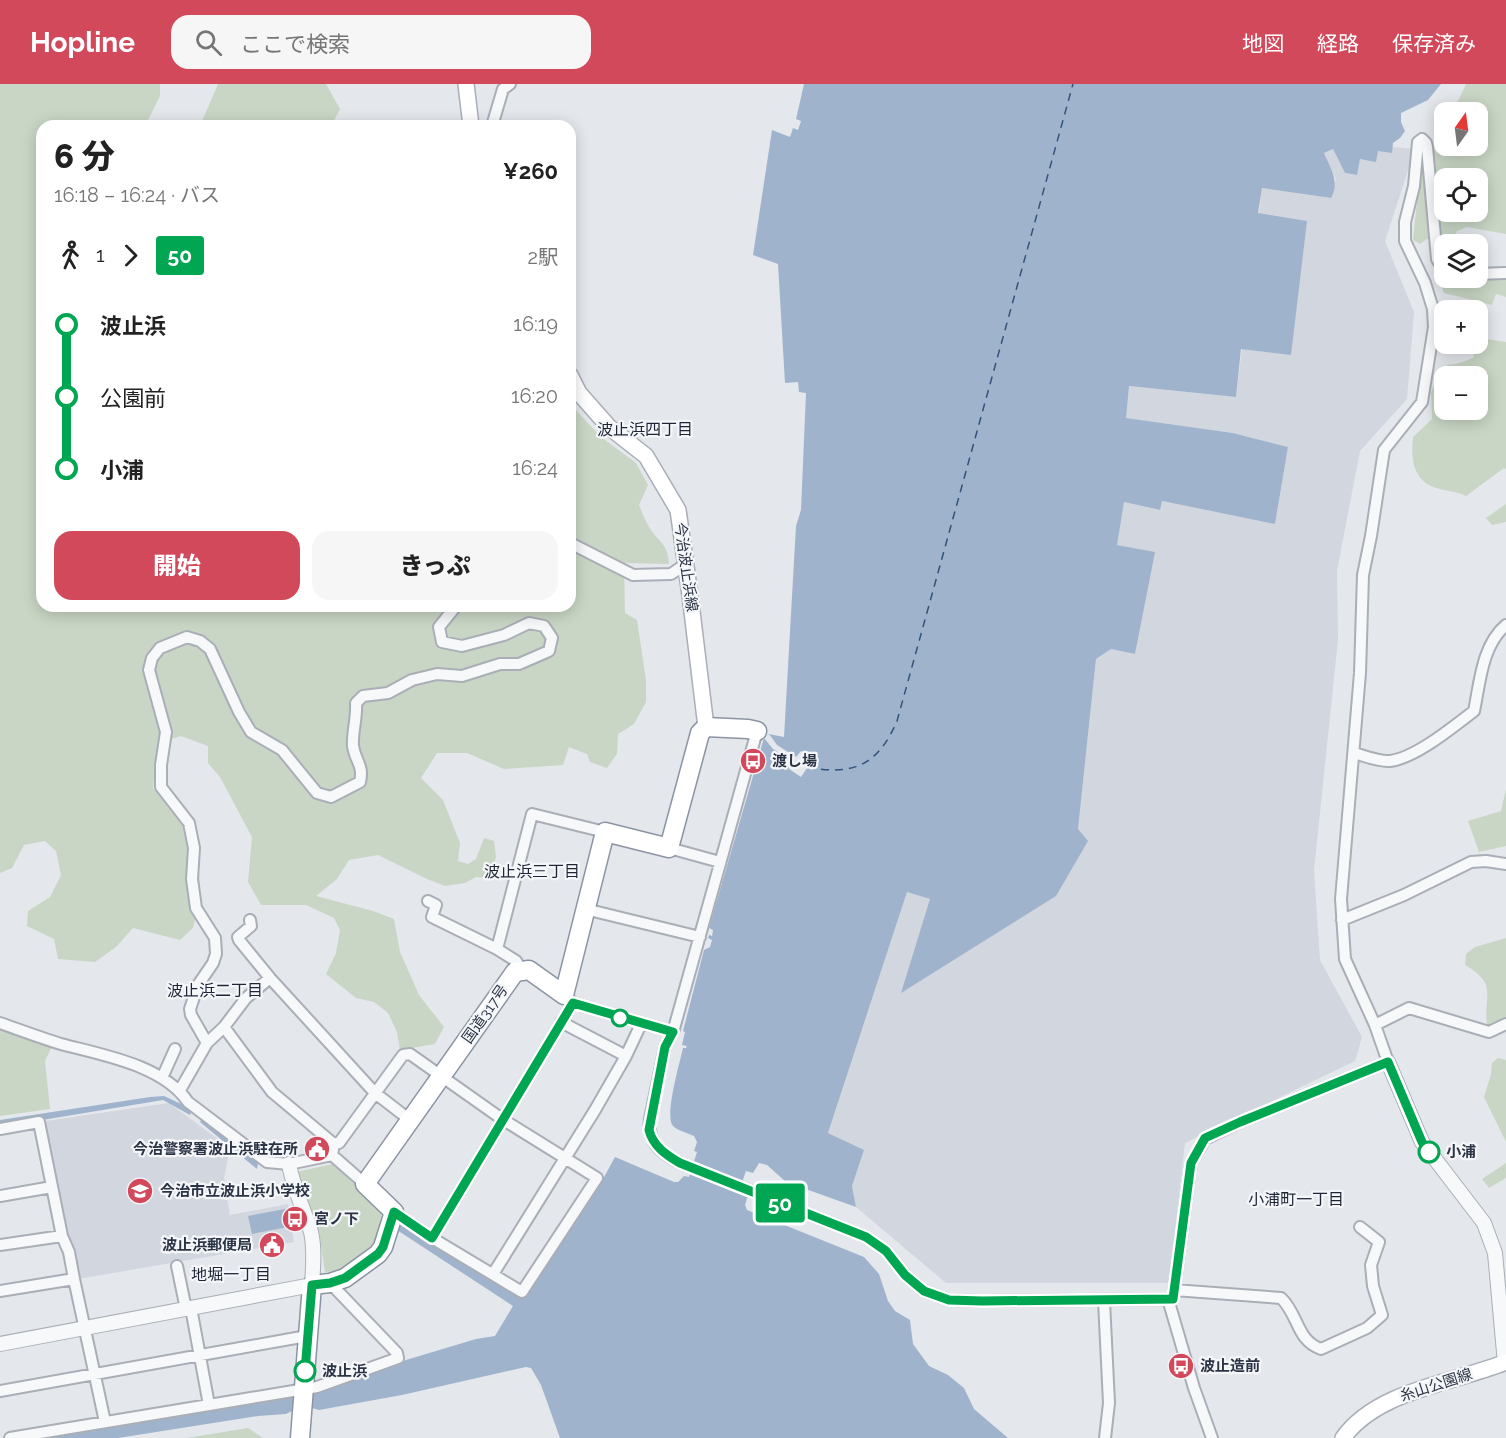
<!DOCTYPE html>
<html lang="ja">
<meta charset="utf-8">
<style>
body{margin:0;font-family:Raleway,"Noto Sans JP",sans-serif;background:#f6f6f6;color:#222;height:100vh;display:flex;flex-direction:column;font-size:22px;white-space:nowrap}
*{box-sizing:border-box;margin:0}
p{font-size:20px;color:#767676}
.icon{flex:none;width:33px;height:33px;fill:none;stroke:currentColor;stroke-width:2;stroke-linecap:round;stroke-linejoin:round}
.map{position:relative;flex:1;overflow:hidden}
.drawer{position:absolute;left:36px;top:36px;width:540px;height:492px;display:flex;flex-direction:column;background:#fff;border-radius:18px;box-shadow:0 3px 15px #0003}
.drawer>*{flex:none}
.badge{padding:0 12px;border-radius:4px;font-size:21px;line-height:39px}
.needle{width:39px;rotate:14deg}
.tools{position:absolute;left:1434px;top:18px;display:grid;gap:12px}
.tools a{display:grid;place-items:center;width:54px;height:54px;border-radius:12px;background:#fff;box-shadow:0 3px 15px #0003;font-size:30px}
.map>.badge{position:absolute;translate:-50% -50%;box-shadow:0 0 0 3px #fff}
.legs{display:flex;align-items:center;gap:9px;height:66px;padding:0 18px;font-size:20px}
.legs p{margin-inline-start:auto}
.summary{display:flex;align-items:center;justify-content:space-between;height:102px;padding:0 18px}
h1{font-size:33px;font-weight:800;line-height:45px}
.action{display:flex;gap:12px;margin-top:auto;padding:12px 18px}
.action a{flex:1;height:69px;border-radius:18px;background:#d1495b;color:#fff;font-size:24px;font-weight:800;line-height:69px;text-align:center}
.action a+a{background:#f6f6f6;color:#222}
ul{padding:0 18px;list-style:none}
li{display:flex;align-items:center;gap:21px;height:72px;font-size:22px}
li i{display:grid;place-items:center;width:9px;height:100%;margin:0 8px;background:currentColor}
li i::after{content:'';width:15px;height:15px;margin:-8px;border:4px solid;border-radius:50%;background:#fff}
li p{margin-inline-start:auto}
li:first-child i{background:linear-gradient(#0000 50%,currentColor 0)}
li:last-child i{background:linear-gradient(currentColor 50%,#0000 0)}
header{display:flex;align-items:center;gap:36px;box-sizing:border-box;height:84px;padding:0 30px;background:#d1495b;color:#fff}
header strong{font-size:28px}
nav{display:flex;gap:33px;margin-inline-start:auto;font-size:21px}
.search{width:420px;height:54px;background:#f6f6f6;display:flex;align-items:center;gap:15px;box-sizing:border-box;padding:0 21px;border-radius:18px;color:#767676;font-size:22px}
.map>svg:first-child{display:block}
</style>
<header>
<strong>Hopline</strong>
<div class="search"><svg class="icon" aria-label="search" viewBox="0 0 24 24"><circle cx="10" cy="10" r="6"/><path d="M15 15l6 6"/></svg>ここで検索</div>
<nav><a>地図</a><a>経路</a><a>保存済み</a></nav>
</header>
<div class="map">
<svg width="1506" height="1354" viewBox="0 0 1506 1354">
<rect width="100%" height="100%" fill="#e4e7ec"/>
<path fill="#d2d6de" d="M 1392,63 L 1415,65 L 1385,157 L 1414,228 L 1407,315 L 1360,367 L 1337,487 L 1338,556 L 1314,786 L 1320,876 L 1362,953 L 1355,977 L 1185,1059 L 1169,1199 L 946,1199 L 856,1123 L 852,1102 L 864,1066 L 828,1049 L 907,808 L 931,815 L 902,908 L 1078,745 L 1096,575 L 1111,565 L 1135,570 L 1154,468 L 1116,461 L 1124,418 L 1159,426 L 1162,417 L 1275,440 L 1288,363 L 1233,349 L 1125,334 L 1129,302 L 1236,313 L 1262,104 L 1330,114 L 1336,96 L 1324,69 L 1333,65 L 1345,89 L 1356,91 L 1360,75 L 1378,66 L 1392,69 Z
M 169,1019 L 230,1064 L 224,1094 L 230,1131 L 288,1120 L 294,1158 L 78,1195 L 62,1148 L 39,1038 Z"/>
<path fill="#c9d6c5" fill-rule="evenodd" d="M 0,0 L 160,0 L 160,12 L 145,42 L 42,42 L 42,522 L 570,522 L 570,326 L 573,323 L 601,353 L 636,379 L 648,401 L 639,421 C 642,428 645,436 649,443 C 658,458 668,459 669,480 L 624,479 L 625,529 L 637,536 L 646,596 L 646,618 L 634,640 L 618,650 L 617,670 L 607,684 L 590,678 L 587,670 L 569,663 L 563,681 L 504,685 L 467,669 L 437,669 L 421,694 L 443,716 L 460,759 L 458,777 L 468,780 L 476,775 L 484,754 L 494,757 L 496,773 L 490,794 L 476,793 L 465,799 L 445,802 L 427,795 L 378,771 L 349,776 L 337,795 L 316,812 L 373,827 L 394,835 L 400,868 L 419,911 L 444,943 L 435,960 L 400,966 L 397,948 L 388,929 L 374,918 L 356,914 L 326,890 L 336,869 L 340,846 L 334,834 L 306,821 L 261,821 L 248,798 L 252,753 L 220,693 L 208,679 L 208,662 L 181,652 L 158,659 L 153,704 L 182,741 L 187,762 L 199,785 L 200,815 L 193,844 L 180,856 L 133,844 L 116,863 L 95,878 L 58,875 L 54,855 L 27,842 L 28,827 L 50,813 L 61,791 L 56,767 L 45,757 L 24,761 L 12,784 L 0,789 Z
M 218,0 L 326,0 L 340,25 L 331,42 L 200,42 Z
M 1466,0 L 1506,0 L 1506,150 L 1467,143 L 1457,147 L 1452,159 L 1427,155 L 1420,160 L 1413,156 L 1421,79 L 1440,56 L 1444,47 L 1444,62 L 1478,62 L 1478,28 L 1453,28 ZM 1444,94 L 1478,94 L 1478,128 L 1444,128 Z
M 1441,187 L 1444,188 L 1444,194 L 1506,192 L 1506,213 L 1496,210 L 1492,221 L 1444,209 L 1440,198 Z
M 1480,254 L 1506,258 L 1506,385 L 1504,384 L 1466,412 C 1456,407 1444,407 1433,403 C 1412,394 1411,373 1413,353 L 1432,335 L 1431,308 L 1436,297 L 1435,290 L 1443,288 L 1447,281 C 1456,281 1466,277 1474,273 L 1472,262 L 1478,260 ZM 1444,292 L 1478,292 L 1478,326 L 1444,326 Z
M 1506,420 L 1506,438 L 1492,441 L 1486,434 Z
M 1506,705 L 1506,762 L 1479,768 L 1468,737 L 1501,727 Z
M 1506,854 L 1506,946 L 1487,941 C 1483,910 1499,901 1465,881 L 1466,870 L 1475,863 Z
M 0,942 L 53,960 L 45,977 L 50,1025 L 0,1032 Z
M 1498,974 L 1506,976 L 1506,1058 L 1484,1013 L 1491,990 L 1492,979 Z
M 1506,1079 L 1506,1094 L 1489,1104 L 1482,1095 Z
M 333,1080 L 382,1127 L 374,1165 L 343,1187 L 325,1188 L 319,1147 L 299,1101 L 296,1088 Z
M 248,1344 L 263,1354 L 186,1354 L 187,1354 Z"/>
<path fill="#9fb4cc" d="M 804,0 L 1441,0 L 1428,16 L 1401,29 L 1401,38 L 1405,47 L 1400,54 L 1393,59 L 1392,69 L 1378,67 L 1376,78 L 1360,75 L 1357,91 L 1345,89 L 1333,65 L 1324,69 C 1331,85 1340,98 1331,114 L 1262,104 L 1258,129 L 1307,137 L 1291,271 L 1241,265 L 1236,313 L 1129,302 L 1126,334 L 1233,349 L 1288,363 L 1275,440 L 1162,417 L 1160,426 L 1124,418 L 1117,461 L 1155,468 L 1135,570 L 1111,565 L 1096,575 L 1078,745 L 1088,757 L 1056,812 L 901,909 L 930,815 L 907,808 L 828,1049 L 864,1066 L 852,1102 L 856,1123 L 786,1098 L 767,1081 L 759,1079 L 753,1089 L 746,1087 L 739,1107 L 748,1111 L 745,1121 L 747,1126 L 864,1173 L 879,1190 L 888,1217 L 895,1227 L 910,1236 L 913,1260 L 929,1282 L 948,1291 L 964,1304 L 974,1325 L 1008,1354 L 560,1354 L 541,1301 L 531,1284 L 526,1283 L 402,1311 L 319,1326 L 312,1324 L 292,1327 L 286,1330 L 258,1332 L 118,1354 L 31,1354 L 314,1310 L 386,1282 L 476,1255 L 495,1252 L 513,1222 L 397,1146 L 401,1141 L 522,1209 L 602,1097 L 615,1073 L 674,1098 L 678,1098 L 684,1092 L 689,1093 L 697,1068 L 694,1067 L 697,1058 L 694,1052 C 688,1049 678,1047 673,1042 C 664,1032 680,978 683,964 L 686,964 L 687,962 L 682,961 L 685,948 L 683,947 L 704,866 L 710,863 L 712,856 L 708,854 L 709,851 L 712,852 L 713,846 L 709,844 L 764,654 L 769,650 L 784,653 L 796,442 L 801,426 L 806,309 L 799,308 L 798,298 L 785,299 L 778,180 L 753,171 L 772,46 L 790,53 L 793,44 L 798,46 L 801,37 L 796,35 Z
M 164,1012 L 192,1025 L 190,1031 L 163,1016 L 0,1043 L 0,1036 L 150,1013 Z
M 203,1034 L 258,1079 L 257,1085 L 200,1038 Z
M 285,1125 L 288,1143 L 252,1150 L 248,1132 Z"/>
<path fill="#e4e7ec" d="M 769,650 L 777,661 L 796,673 L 801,667 L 813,675 L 801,693 L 789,685 L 793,678 L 773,665 L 764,654 Z"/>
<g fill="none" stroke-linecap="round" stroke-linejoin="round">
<path stroke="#34527a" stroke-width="1.5" stroke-dasharray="8 6" stroke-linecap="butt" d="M 807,683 C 854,692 878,681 897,637 L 1073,0"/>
<g stroke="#a9aeb7" stroke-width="14">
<path id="minor" d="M 492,42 L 503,5 L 510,0
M 1478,190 L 1505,189
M 570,459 L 633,491 L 671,490 L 686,480
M 757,647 L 673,948 L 665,963 L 650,1035 C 647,1058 661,1069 680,1079 L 866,1153 L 886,1167 L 905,1191 L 924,1207 L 949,1216 L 982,1217 L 1173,1215 L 1191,1079 L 1205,1055 L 1240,1038 L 1388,978 L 1375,941 L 1345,875 L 1341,815 L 1360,589 L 1363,491 L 1371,452 L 1384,366 L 1422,318 L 1434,243 L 1433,225 L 1425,199 L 1405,157 L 1405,138 L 1414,102 L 1418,58 L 1422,55 L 1426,59 L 1427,63 L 1437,175 L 1444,186
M 1354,669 C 1365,672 1379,678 1390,677 C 1416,674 1454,642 1474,627 C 1480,598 1482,561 1506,541
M 669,764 L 720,778
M 428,817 L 436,821 L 432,833 L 497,865
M 585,825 L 700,853
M 250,836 L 251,842 L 238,853 L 239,856 L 270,894 L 375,1009 L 410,1036
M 1342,836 L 1404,811 L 1471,778 L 1486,777 L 1506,780
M 522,886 L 516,877 L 497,865 L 532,730 L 605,748
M 569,915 L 573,919 L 673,948
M 561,938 L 626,972
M 0,939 C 20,946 41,954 61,960 C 102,971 163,981 188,1018 L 267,1078 L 289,1080 L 332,1071 L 365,1100
M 1375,941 L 1409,924 L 1489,948 L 1506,940
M 224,943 L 272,1008 L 334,1060
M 207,959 L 191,931 L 190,925 L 198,901 L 213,879 L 216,870 L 215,854 L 196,824 L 192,795 L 194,764 L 189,739 L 161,703 L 161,681 L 166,648 L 149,586 L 152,574 L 160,564 L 187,553 L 200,557 L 210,565 L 239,628 L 251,648 L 282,666 L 317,709 L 331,713 L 360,698 C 364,681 355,677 353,662 C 352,648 357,635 356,619 L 363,612 L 388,609 L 412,596 L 437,590 L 462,592 L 500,580 L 519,580 L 549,567 L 552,554 L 544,542 L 529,539 L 504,551 L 462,562 L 442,558 L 439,543 L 456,522
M 162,994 L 175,965
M 180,1006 L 207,959 L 224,943 L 246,914 L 270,894
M 0,1045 L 39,1038 L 62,1152 L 0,1161
M 332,1071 L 334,1060 L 339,1059 L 403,971 L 410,970 L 502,1035 L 597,1094 L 522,1208 L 432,1154 L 394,1128
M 0,1112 L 52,1103
M 62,1152 L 69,1168 L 74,1195
M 432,1154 L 573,919
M 177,1182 L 186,1225
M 493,1190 L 595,1026 L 626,972 L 641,940
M 1174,1206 L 1281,1214 C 1299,1231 1296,1256 1321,1265 L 1367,1244 L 1382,1231 L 1373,1202 L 1371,1181 L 1379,1158 L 1360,1143
M 0,1207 L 74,1195 L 105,1338
M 1168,1215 L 1194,1304 L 1212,1354
M 1104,1217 L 1109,1319 L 1105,1354
M 0,1307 L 307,1252
M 209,1321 L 317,1303 L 398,1274 L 397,1269 L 330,1199
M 10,1354 L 209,1321 L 191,1224"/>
</g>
<g stroke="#a9aeb7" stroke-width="16">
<path id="tertiary" d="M 1388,978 L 1422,1058 L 1484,1139 L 1495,1169 L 1505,1279
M 0,1260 L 312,1201 C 313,1184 315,1165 311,1148 C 304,1125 293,1104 289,1080"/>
</g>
<g stroke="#a9aeb7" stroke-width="18">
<path id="secondary" d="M 466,0 L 471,42
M 570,291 L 579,309 L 609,343 L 646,372 L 678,426 L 690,511 L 706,643
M 1343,1354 C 1377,1306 1454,1299 1506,1278"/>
</g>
<g stroke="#8b94a3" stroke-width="21">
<path id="trunk" d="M 300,1354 L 312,1201 L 330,1199 L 345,1194 L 378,1170 L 383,1163 L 394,1128 L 365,1100 L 515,888 L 529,886 L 564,911 L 605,748 L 669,764 L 700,649 L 706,643 L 748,645 L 757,647"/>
</g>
<use href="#minor" stroke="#f7f8fa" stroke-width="10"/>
<use href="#tertiary" stroke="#f7f8fa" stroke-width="14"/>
<use href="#secondary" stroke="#fff" stroke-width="15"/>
<use href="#trunk" stroke="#fff" stroke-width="18"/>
</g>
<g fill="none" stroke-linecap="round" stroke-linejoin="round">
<g stroke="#fff" stroke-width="14">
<path id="line-1" d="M 305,1287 L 312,1201 L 330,1199 L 345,1194 L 378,1170 L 383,1163 L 394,1128 L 432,1154 L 573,919 L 673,948 L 665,963 L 649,1046 C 653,1062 666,1071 680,1079 L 866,1153 L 886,1167 L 905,1191 L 924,1207 L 949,1216 L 982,1217 L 1173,1215 L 1191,1079 L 1205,1054 L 1240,1038 L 1388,978 L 1422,1058 L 1429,1068"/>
</g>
<use href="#line-1" stroke="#00a651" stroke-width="9"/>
</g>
<defs>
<g id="bus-disc" transform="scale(1.35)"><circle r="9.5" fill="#d1495b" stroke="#f4f6f9"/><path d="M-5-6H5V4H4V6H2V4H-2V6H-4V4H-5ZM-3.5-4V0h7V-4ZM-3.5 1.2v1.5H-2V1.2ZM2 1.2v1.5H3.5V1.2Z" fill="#fff"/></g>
<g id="civic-disc" transform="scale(1.35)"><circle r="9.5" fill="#d1495b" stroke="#f4f6f9"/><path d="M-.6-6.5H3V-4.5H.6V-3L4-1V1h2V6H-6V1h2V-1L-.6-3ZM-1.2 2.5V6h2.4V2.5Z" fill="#fff"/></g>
<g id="school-disc" transform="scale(1.35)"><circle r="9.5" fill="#d1495b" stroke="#f4f6f9"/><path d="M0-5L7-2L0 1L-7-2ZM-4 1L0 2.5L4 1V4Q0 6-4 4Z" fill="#fff"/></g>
</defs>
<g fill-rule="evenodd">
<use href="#bus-disc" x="753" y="677"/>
<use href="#civic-disc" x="317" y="1065"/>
<use href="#school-disc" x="140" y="1107"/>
<use href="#bus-disc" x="295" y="1135"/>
<use href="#civic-disc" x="272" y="1161"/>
<use href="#bus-disc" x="1181" y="1282"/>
</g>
<g fill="#fff" stroke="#00a651" stroke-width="3">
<circle cx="620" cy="934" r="8"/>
<circle cx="1429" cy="1068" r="10"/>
<circle cx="305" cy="1287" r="10"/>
</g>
<g text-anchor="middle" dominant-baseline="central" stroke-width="4.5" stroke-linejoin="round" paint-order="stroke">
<g font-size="15" fill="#2b3445" stroke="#f4f6f9">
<text transform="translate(686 483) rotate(82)">今治波止浜線</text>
<text transform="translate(485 930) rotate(-55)">国道317号</text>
<text transform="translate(1436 1301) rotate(-18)">糸山公園線</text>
</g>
<g font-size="15" font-weight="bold" fill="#2b3445" stroke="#f4f6f9" text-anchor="start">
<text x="772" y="677">渡し場</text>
<text x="298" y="1065" text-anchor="end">今治警察署波止浜駐在所</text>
<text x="160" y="1107">今治市立波止浜小学校</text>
<text x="314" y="1135">宮ノ下</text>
<text x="252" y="1161" text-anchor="end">波止浜郵便局</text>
<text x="1200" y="1282">波止造前</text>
</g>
<g font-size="15" font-weight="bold" fill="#2b3445" stroke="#f4f6f9" text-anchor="start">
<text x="1446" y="1068">小浦</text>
<text x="322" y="1287">波止浜</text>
</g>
<g font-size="16" fill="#1d2536" stroke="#f4f6f9">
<text x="645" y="345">波止浜四丁目</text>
<text x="532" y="787">波止浜三丁目</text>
<text x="215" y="906">波止浜二丁目</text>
<text x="1296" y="1115">小浦町一丁目</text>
<text x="231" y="1190">地堀一丁目</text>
</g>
</g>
</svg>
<div class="tools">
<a><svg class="needle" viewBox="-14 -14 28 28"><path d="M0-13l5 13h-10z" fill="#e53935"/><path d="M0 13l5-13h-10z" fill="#767676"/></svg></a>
<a><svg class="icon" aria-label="locate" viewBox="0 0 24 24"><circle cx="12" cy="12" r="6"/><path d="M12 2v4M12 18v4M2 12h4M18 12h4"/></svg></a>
<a><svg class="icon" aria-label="layers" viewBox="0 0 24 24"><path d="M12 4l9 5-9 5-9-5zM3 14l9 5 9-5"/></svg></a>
<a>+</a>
<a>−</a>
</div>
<b class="badge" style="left:780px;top:1119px;background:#00a651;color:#fff">50</b>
<section class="drawer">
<div class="summary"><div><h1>6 分</h1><p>16:18 – 16:24 · バス</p></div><b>¥260</b></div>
<div class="legs"><svg class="icon" aria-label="walk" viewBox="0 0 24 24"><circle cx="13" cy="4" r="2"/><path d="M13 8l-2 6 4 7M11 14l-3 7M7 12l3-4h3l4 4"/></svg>1<svg class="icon" aria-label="forward" viewBox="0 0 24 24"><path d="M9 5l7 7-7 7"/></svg><b class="badge" style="background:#00a651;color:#fff">50</b><p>2駅</p></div>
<ul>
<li><i style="color:#00a651"></i><b>波止浜</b><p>16:19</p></li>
<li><i style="color:#00a651"></i><span>公園前</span><p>16:20</p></li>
<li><i style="color:#00a651"></i><b>小浦</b><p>16:24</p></li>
</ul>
<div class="action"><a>開始</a><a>きっぷ</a></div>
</section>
</div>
